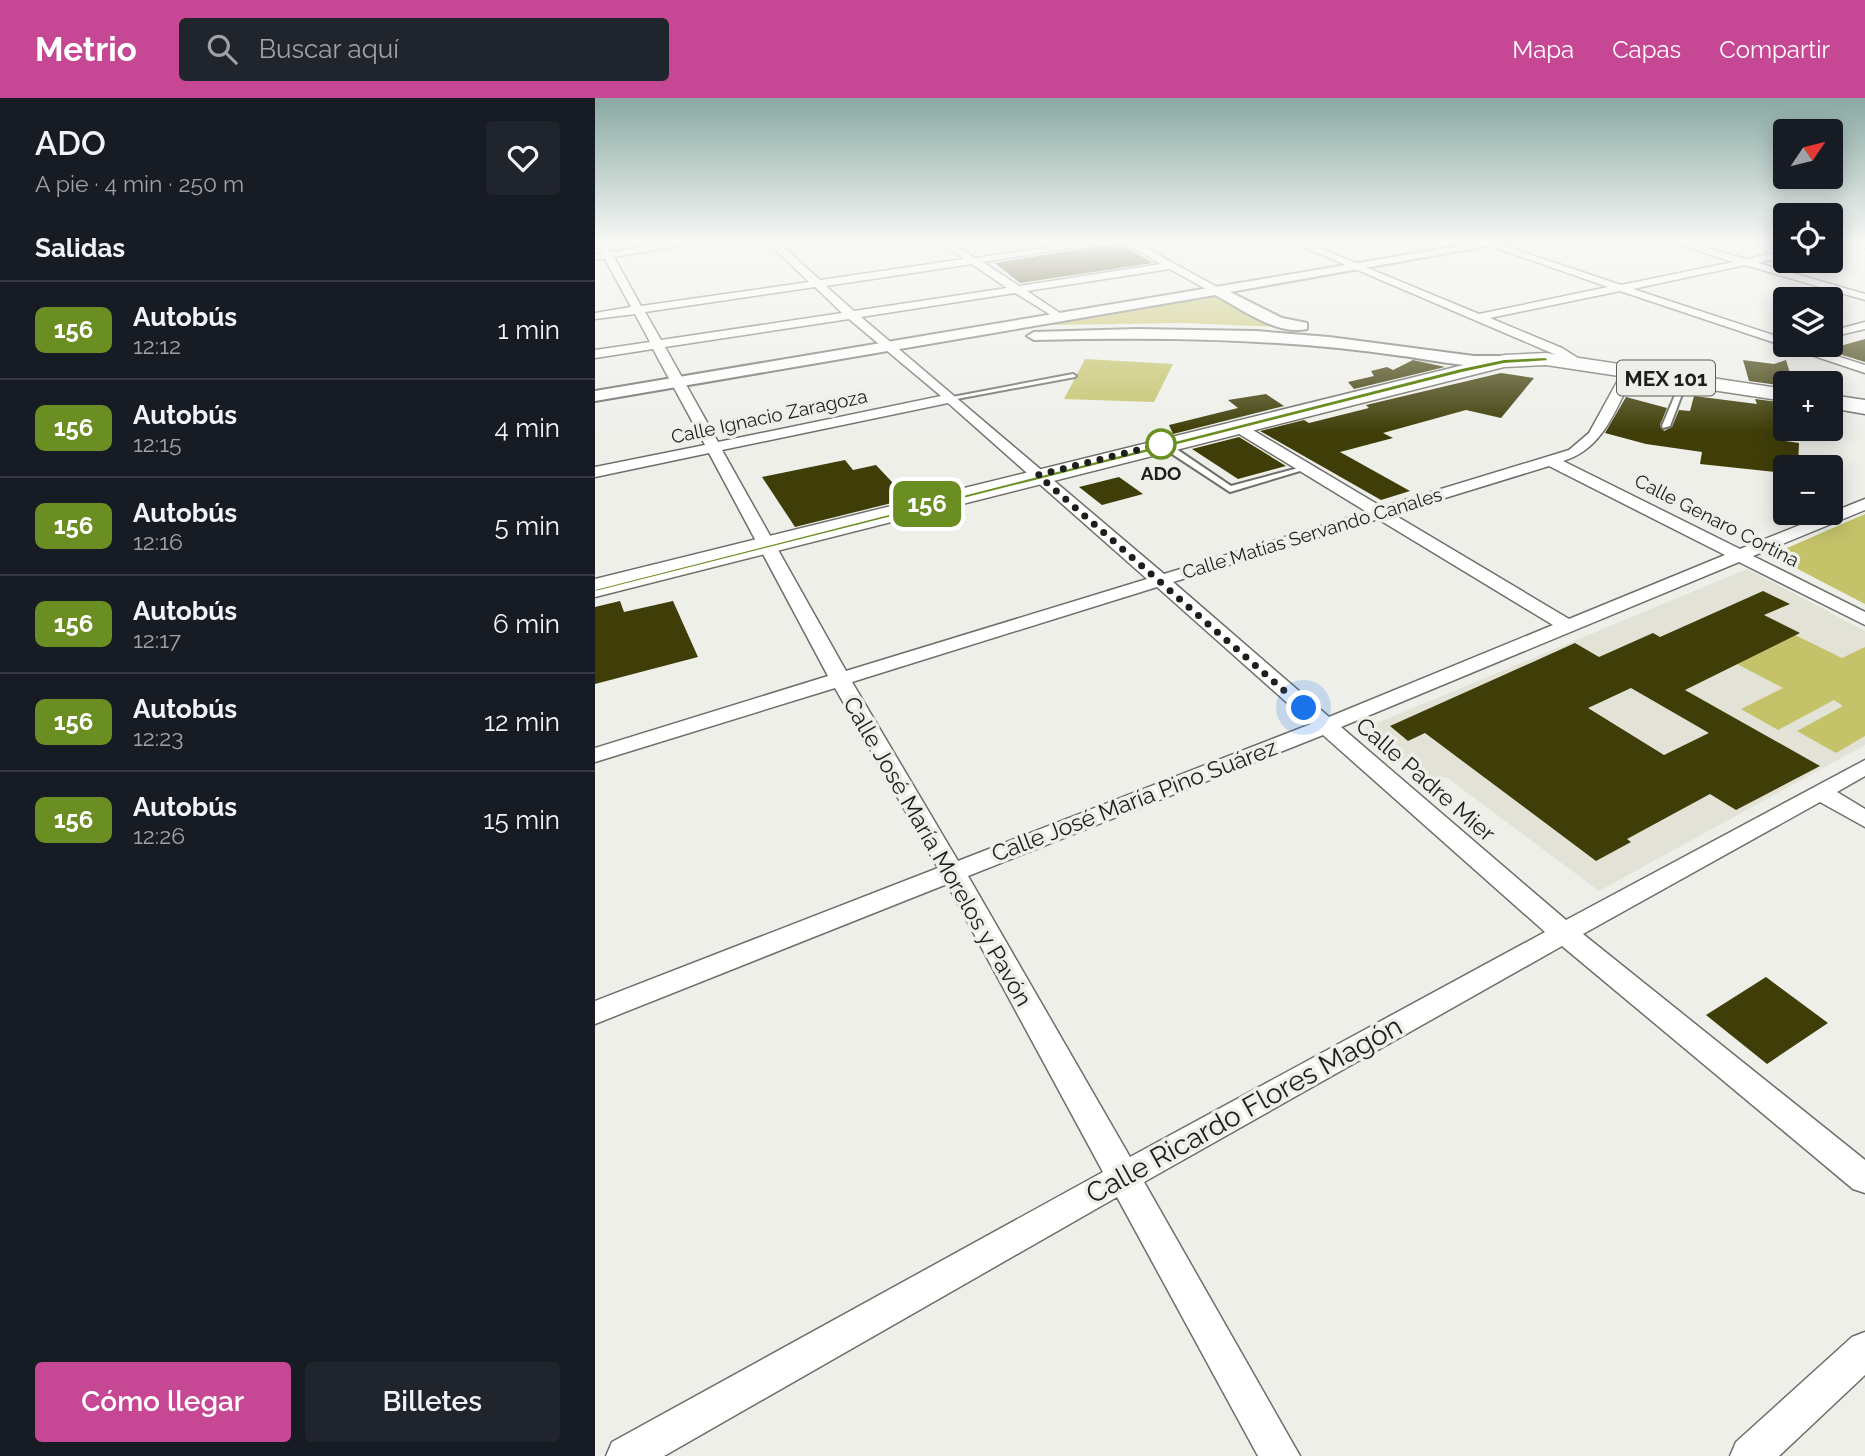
<!DOCTYPE html>
<html lang="es">
<meta charset="utf-8">
<style>
body{margin:0;font-family:Raleway,sans-serif;background:#20242c;color:#f1f3f6;height:100vh;display:flex;flex-direction:column;font-size:26px;white-space:nowrap}
*{box-sizing:border-box;margin:0}
p{font-size:23px;color:#9ea1a6}
.icon{flex:none;width:38px;height:38px;fill:none;stroke:currentColor;stroke-width:2;stroke-linecap:round;stroke-linejoin:round}
.map{position:relative;flex:1;overflow:hidden}
.drawer{display:flex;flex-direction:column;background:#171b24;width:595px}
.drawer>*{flex:none}
.badge{padding:0 14px;border-radius:10px;font-size:24px;line-height:46px}
.needle{width:46px;rotate:55deg}
.buttons{position:absolute;left:1178px;top:21px;display:grid;gap:14px}
.buttons a{display:grid;place-items:center;width:70px;height:70px;border-radius:7px;background:#171b24;box-shadow:0 4px 18px #0003;font-size:35px}
.you{position:absolute;width:35px;height:35px;margin:-18px;border:5px solid #fff;border-radius:50%;background:#1a73e8;box-shadow:0 0 0 10px #1a73e833}
.map>.badge{position:absolute;translate:-50% -50%;box-shadow:0 0 0 4px #fff}
h2{padding:0 35px;font-size:26px;line-height:63px}
.round{display:grid;place-items:center;flex:none;width:74px;height:74px;border-radius:7px;background:#20242c}
.headline{display:flex;align-items:center;justify-content:space-between;height:119px;padding:0 35px}
h1{font-size:33px;font-weight:600;line-height:52px}
.action{display:flex;gap:14px;margin-top:auto;padding:14px 35px}
.action a{flex:1;height:80px;border-radius:7px;background:#c64793;color:#fff;font-size:28px;font-weight:600;line-height:80px;text-align:center}
.action a+a{background:#20242c;color:#f1f3f6}
ul{padding:0;list-style:none}
li{display:flex;align-items:center;gap:21px;height:98px;padding:0 35px;border-top:2px solid #363941}
li div{flex:1}
li b{display:block;font-size:26px}
li em{font-style:normal}
li .badge{min-width:77px;font-weight:700;text-align:center}
header{display:flex;align-items:center;gap:42px;box-sizing:border-box;height:98px;padding:0 35px;background:#c64793;color:#fff}
header strong{font-size:33px}
nav{display:flex;gap:38px;margin-inline-start:auto;font-size:24px}
.search{width:490px;height:63px;background:#20242c;display:flex;align-items:center;gap:18px;box-sizing:border-box;padding:0 24px;border-radius:7px;color:#9ea1a6;font-size:26px}
main{display:flex;flex:1;min-height:0}
.map>svg:first-child{display:block}
</style>
<header>
<strong>Metrio</strong>
<div class="search"><svg class="icon" aria-label="search" viewBox="0 0 24 24"><circle cx="10" cy="10" r="6"/><path d="M15 15l6 6"/></svg>Buscar aquí</div>
<nav><a>Mapa</a><a>Capas</a><a>Compartir</a></nav>
</header>
<main>
<section class="drawer">
<div class="headline"><div><h1>ADO</h1><p>A pie · 4 min · 250 m</p></div><a class="round"><svg class="icon" aria-label="heart" viewBox="0 0 24 24"><path d="M12 20l-8-8c-3-5 5-10 8-4 3-6 11-1 8 4z"/></svg></a></div>
<h2>Salidas</h2>
<ul>
<li><span class="badge" style="background:#6b8e23;color:#fff">156</span><div><b>Autobús</b><p>12:12</p></div><em>1 min</em></li>
<li><span class="badge" style="background:#6b8e23;color:#fff">156</span><div><b>Autobús</b><p>12:15</p></div><em>4 min</em></li>
<li><span class="badge" style="background:#6b8e23;color:#fff">156</span><div><b>Autobús</b><p>12:16</p></div><em>5 min</em></li>
<li><span class="badge" style="background:#6b8e23;color:#fff">156</span><div><b>Autobús</b><p>12:17</p></div><em>6 min</em></li>
<li><span class="badge" style="background:#6b8e23;color:#fff">156</span><div><b>Autobús</b><p>12:23</p></div><em>12 min</em></li>
<li><span class="badge" style="background:#6b8e23;color:#fff">156</span><div><b>Autobús</b><p>12:26</p></div><em>15 min</em></li>
</ul>
<div class="action"><a>Cómo llegar</a><a>Billetes</a></div>
</section>
<div class="map">
<svg width="1270" height="1358" viewBox="0 0 1270 1358">
<rect width="100%" height="100%" fill="#efefea"/>
<path fill="#e2e3d6" d="M 1152,471 L 1270,533 L 1270,647 L 1004,793 L 851,679 L 837,684 L 770,630 Z"/>
<path fill="#c4c36a" d="M 620,198 L 681,229 L 590,225 L 454,227 Z
M 490,261 L 578,266 L 559,304 L 469,301 Z
M 1270,416 L 1270,506 L 1176,457 Z
M 1200,537 L 1247,560 L 1270,549 L 1270,638 L 1241,655 L 1202,633 L 1248,608 L 1239,602 L 1183,632 L 1146,611 L 1188,590 L 1142,566 Z"/>
<path fill="#3f3e09" fill-rule="evenodd" d="M 524,145 L 558,165 L 425,185 L 400,165 Z
M 1270,241 L 1270,264 L 1231,252 Z
M 818,262 L 850,269 L 759,291 L 753,284 L 779,278 L 776,273 L 792,269 L 798,272 Z
M 1148,262 L 1179,266 L 1191,262 L 1198,285 L 1190,285 L 1190,288 L 1154,283 Z
M 906,275 L 939,280 L 906,320 L 871,312 L 788,335 L 798,340 L 745,354 L 815,393 L 786,402 L 665,333 L 709,322 L 714,325 L 774,310 L 771,307 Z
M 671,296 L 689,308 L 578,336 L 574,327 L 643,310 L 633,302 Z
M 1099,298 L 1162,306 L 1160,301 L 1190,305 L 1190,343 L 1204,345 L 1203,369 L 1190,369 L 1190,375 L 1105,366 L 1107,354 L 1051,346 L 1010,335 L 1031,299 L 1072,310 L 1065,327 L 1069,333 L 1077,329 L 1084,312 L 1095,313 Z
M 644,339 L 691,368 L 643,381 L 597,351 Z
M 250,362 L 258,372 L 281,367 L 313,401 L 200,429 L 167,379 Z
M 524,379 L 548,396 L 507,407 L 484,389 Z
M 1168,493 L 1195,506 L 1169,517 L 1205,535 L 1090,592 L 1225,668 L 1141,712 L 1115,696 L 1032,741 L 1036,744 L 1001,763 L 830,635 L 813,643 L 795,628 L 980,545 L 1004,559 L 1058,535 L 1065,539 ZM 1036,590 L 1114,635 L 1069,657 L 993,610 Z
M 25,503 L 29,514 L 78,503 L 103,559 L 0,586 L 0,509 Z
M 1171,879 L 1233,925 L 1172,966 L 1111,917 Z"/>
<g fill="none" stroke-linecap="round" stroke-linejoin="round">
<g stroke="#6e6f6a" stroke-width="4">
<path id="service" d="M 478,276 L 481,278 L 480,279 L 356,302 L 352,300 Z
M 1089,281 L 1092,283 L 1075,328 L 1068,330 L 1067,328 L 1086,283 Z
M 565,344 L 571,344 L 636,388 L 711,368 L 715,370 L 635,394 L 565,348 Z"/>
</g>
<g stroke="#6e6f6a" stroke-width="3">
<path id="minor" d="M 1,144 L 11,144 L 16,154 L 81,144 L 104,144 L 19,159 L 46,208 L 214,184 L 172,144 L 183,144 L 225,182 L 369,161 L 345,144 L 356,144 L 380,160 L 489,144 L 513,144 L 388,164 L 424,188 L 566,166 L 528,144 L 540,144 L 624,190 L 624,194 L 616,194 L 575,171 L 432,193 L 468,217 L 468,221 L 464,222 L 420,195 L 266,219 L 569,476 L 772,414 L 636,331 L 636,325 L 646,325 L 787,409 L 974,352 L 994,335 L 1027,275 L 1033,271 L 1039,275 C 1021,310 1009,351 968,363 L 1145,451 L 1270,401 L 1270,412 L 1158,458 L 1270,514 L 1270,527 L 1144,464 L 746,629 L 971,822 L 1270,662 L 1270,678 L 1242,694 L 1270,711 L 1270,729 L 1225,704 L 988,836 L 1270,1062 L 1270,1095 L 1258,1091 L 967,848 L 549,1084 L 705,1358 L 663,1358 L 522,1099 L 69,1358 L 11,1358 L 17,1344 L 508,1074 L 352,786 L 0,926 L 0,903 L 343,770 L 240,590 L 0,664 L 0,650 L 233,578 L 114,355 L 0,379 L 0,369 L 110,347 L 58,251 L 0,260 L 0,252 L 55,244 L 40,216 L 0,221 L 0,215 L 36,209 L 10,161 L 0,161 L 0,157 L 7,155 ZM 377,166 L 412,190 L 259,213 L 231,188 ZM 220,189 L 247,215 L 66,242 L 50,214 ZM 254,221 L 346,298 L 123,344 L 70,249 ZM 353,305 L 552,481 L 251,573 L 127,352 ZM 954,368 L 1130,457 L 974,521 L 798,416 ZM 783,421 L 958,527 L 734,619 L 578,484 ZM 562,489 L 716,626 L 363,763 L 257,584 ZM 728,637 L 950,834 L 535,1059 L 373,778 Z
M 697,144 L 710,144 L 884,216 L 1013,189 L 884,144 L 898,144 L 1026,187 L 1138,164 L 1076,144 L 1091,144 L 1151,161 L 1190,153 L 1190,159 L 1163,165 L 1270,196 L 1270,202 L 1150,167 L 1038,191 L 1190,241 L 1190,247 L 1207,247 L 1270,267 L 1270,275 L 1025,193 L 895,220 L 967,250 L 986,262 L 986,268 L 982,269 L 959,256 Z
M 1236,144 L 1251,144 L 1236,149 Z
M 1251,144 L 1270,144 L 1270,150 L 1253,146 Z
M 1270,224 L 1270,231 L 1236,239 L 1236,233 Z
M 1270,1234 L 1270,1277 L 1184,1358 L 1135,1358 L 1141,1344 L 1257,1239 Z"/>
</g>
<g stroke="#6e6f6a" stroke-width="4">
<path id="tertiary" d="M 888,144 L 915,144 L 635,194 L 687,220 L 712,225 L 712,231 C 682,238 645,210 620,197 L 0,303 L 0,293 Z
M 542,231 L 661,233 L 734,239 L 879,258 L 909,258 L 917,263 C 903,277 828,260 807,258 C 684,240 563,239 439,242 L 432,238 L 439,234 Z"/>
</g>
<g stroke="#6e6f6a" stroke-width="3">
<path id="primary" d="M 951,255 L 1190,291 L 1190,303 L 951,267 L 909,269 L 0,499 L 0,481 L 909,257 Z
M 1236,297 L 1270,302 L 1270,316 L 1236,310 Z"/>
</g>
<use href="#service" fill="#fff" fill-rule="evenodd"/>
<use href="#minor" fill="#fff" fill-rule="evenodd"/>
<use href="#tertiary" fill="#fff" fill-rule="evenodd"/>
<use href="#primary" fill="#fff" fill-rule="evenodd"/>
</g>
<linearGradient id="sky" x2="0" y2="1"><stop stop-color="#89a9a2"/><stop offset="0.43" stop-color="#f8f8f6"/><stop offset="1" stop-color="#f8f8f6" stop-opacity="0"/></linearGradient>
<rect width="1270" height="334" fill="url(#sky)"/>
<path fill="#6b8e23" stroke="#fff" stroke-width="2" d="M 951,259 L 954,263 L 909,266 L 867,275 L 0,494 L 0,491 L 866,270 L 909,261 Z"/>
<g fill="none" stroke-linecap="round" stroke-linejoin="round">
<path stroke="#1e1e1c" stroke-width="7" stroke-dasharray="0 12.6" d="M 566,346 L 443,377 L 709,610"/>
</g>
<circle fill="#fff" stroke="#6b8e23" stroke-width="3.5" cx="566" cy="346" r="14"/>
<g text-anchor="middle" dominant-baseline="central" stroke-width="7" stroke-linejoin="round" paint-order="stroke">
<g font-size="19" fill="#1e1e1c" stroke="#efefea">
<text transform="translate(174 318) rotate(-12)">Calle Ignacio Zaragoza</text>
<text transform="translate(1122 422) rotate(27)">Calle Genaro Cortina</text>
<text transform="translate(717 435) rotate(-17)">Calle Matías Servando Canales</text>
</g>
<g font-size="19" font-weight="bold" fill="#1e1e1c" stroke="#efefea">
<text x="566" y="375">ADO</text>
</g>
<rect fill="#efefea" stroke="#5d5d5a" stroke-width="2" x="1022" y="262.5" width="98" height="35" rx="5"/>
<g font-size="21" font-weight="bold" fill="#1e1e1c">
<text x="1071" y="280">MEX 101</text>
</g>
<g font-size="23" fill="#1e1e1c" stroke="#efefea">
<text transform="translate(831 681) rotate(41)">Calle Padre Mier</text>
<text transform="translate(539 702) rotate(-21)">Calle José María Pino Suárez</text>
<text transform="translate(343 753) rotate(60)">Calle José María Morelos y Pavón</text>
</g>
<g font-size="28" fill="#1e1e1c" stroke="#efefea">
<text transform="translate(649 1012) rotate(-29)">Calle Ricardo Flores Magón</text>
</g>
</g>
</svg>
<div class="buttons">
<a><svg class="needle" viewBox="-14 -14 28 28"><path d="M0-13l5 13h-10z" fill="#e53935"/><path d="M0 13l5-13h-10z" fill="#9ea1a6"/></svg></a>
<a><svg class="icon" aria-label="locate" viewBox="0 0 24 24"><circle cx="12" cy="12" r="6"/><path d="M12 2v4M12 18v4M2 12h4M18 12h4"/></svg></a>
<a><svg class="icon" aria-label="layers" viewBox="0 0 24 24"><path d="M12 4l9 5-9 5-9-5zM3 14l9 5 9-5"/></svg></a>
<a>+</a>
<a>−</a>
</div>
<div class="you" style="left:709px;top:610px"></div>
<b class="badge" style="left:332px;top:406px;background:#6b8e23;color:#fff">156</b>
</div>
</main>
